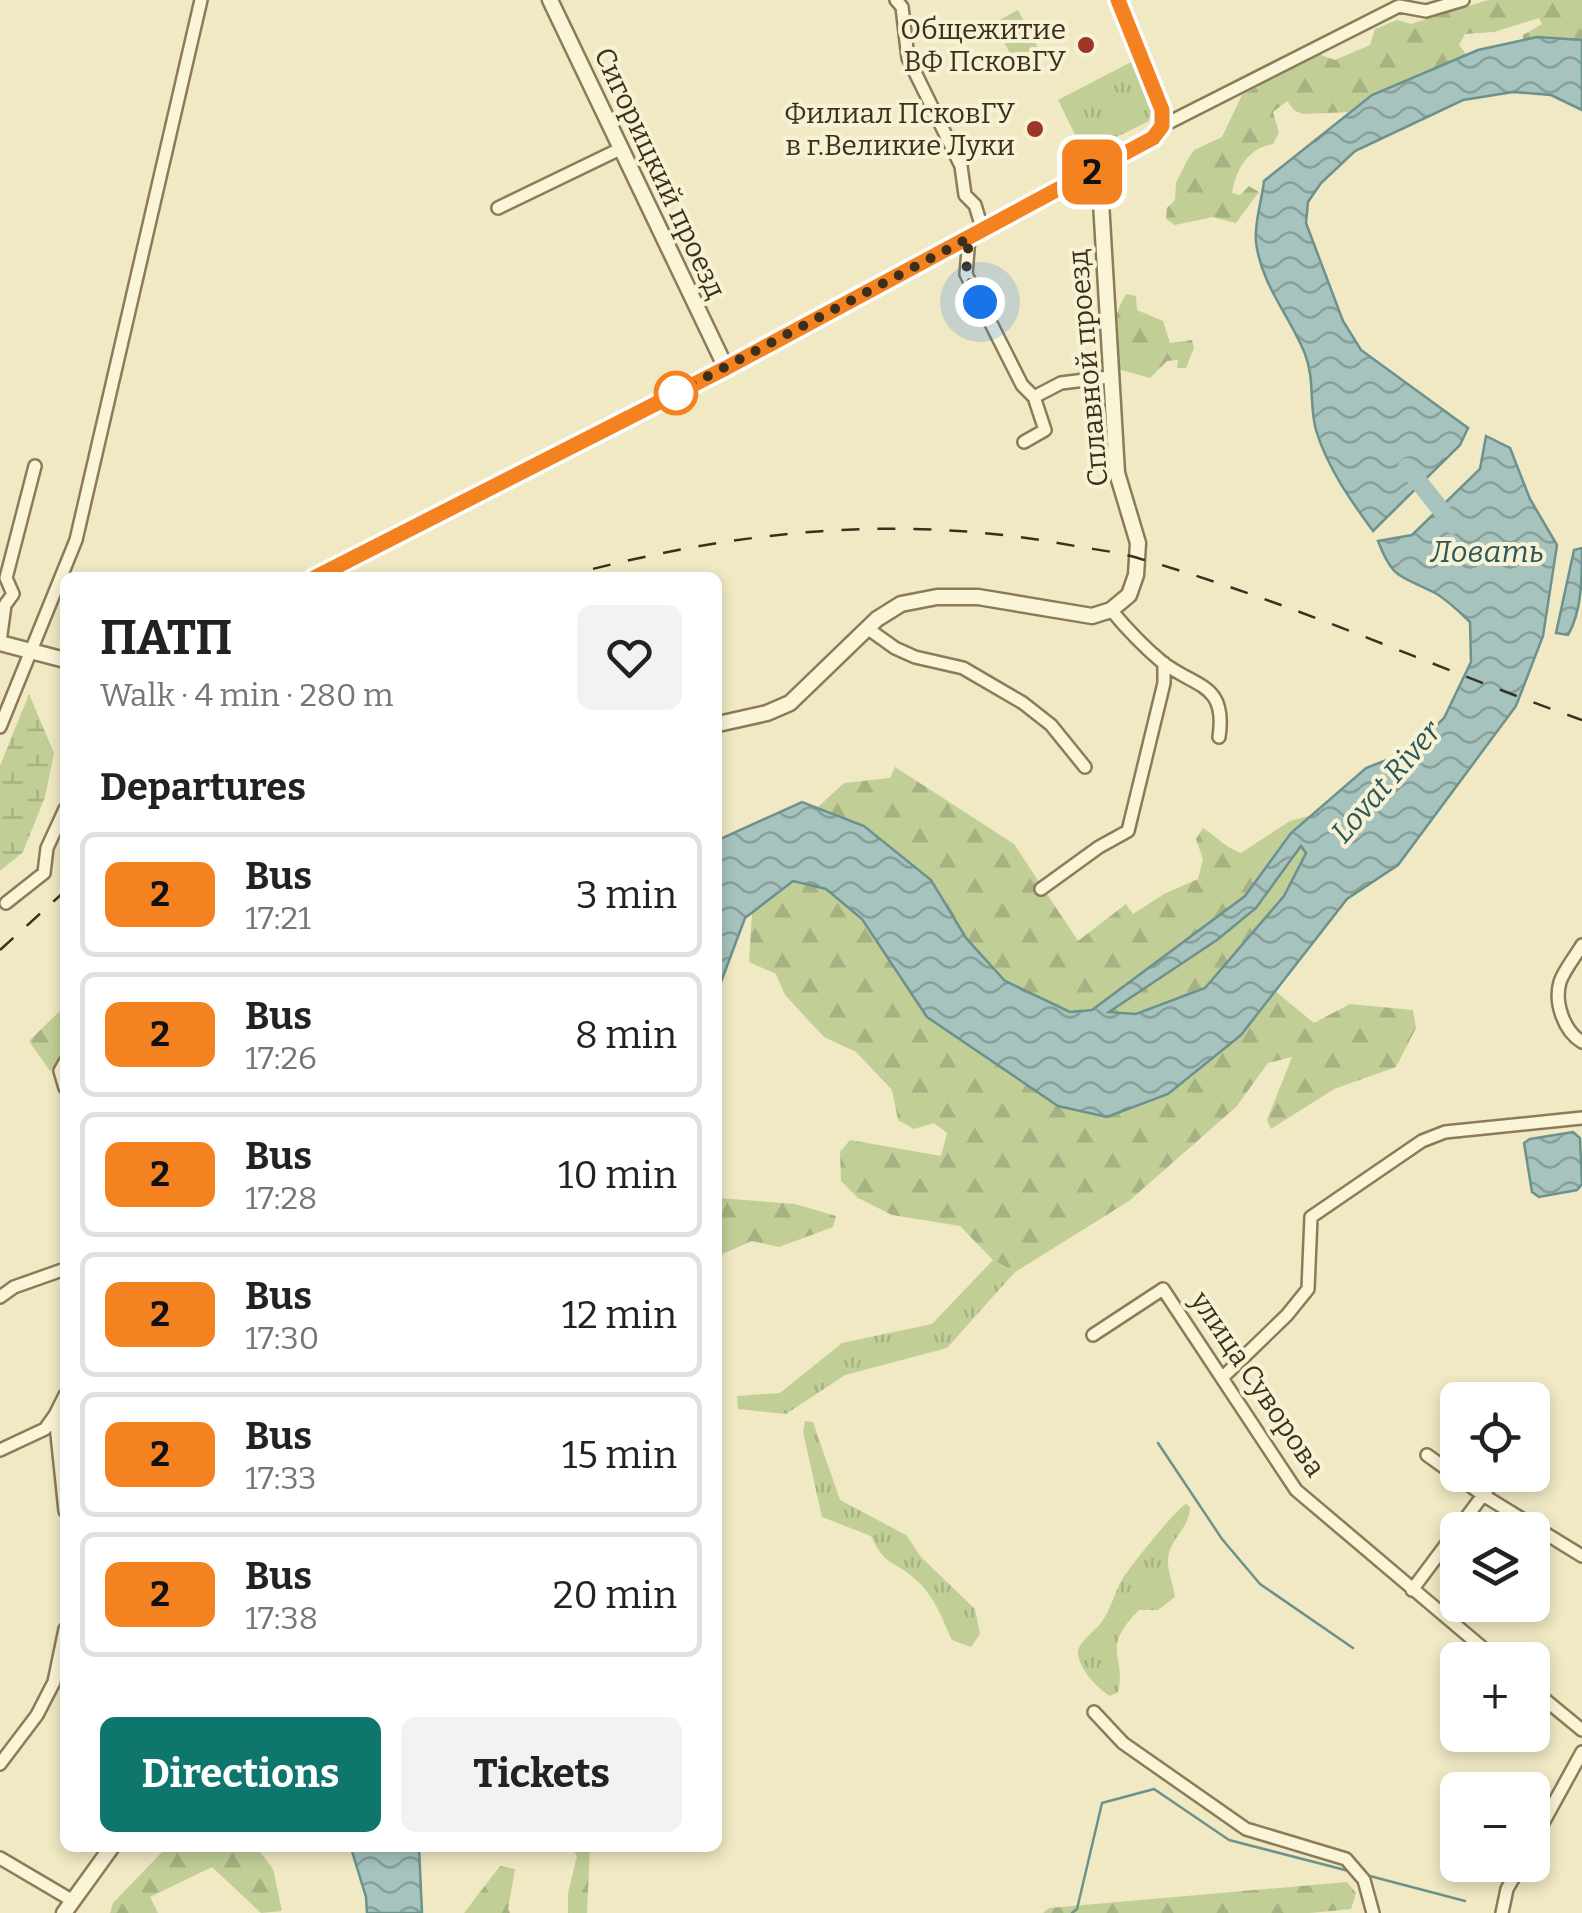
<!DOCTYPE html>
<meta charset="utf-8">
<style>
body{margin:0;font-family:Bitter,serif;background:#f2f2f2;color:#222;height:100vh;display:flex;flex-direction:column;font-size:38px;white-space:nowrap}
*{box-sizing:border-box;margin:0}
p{font-size:32px;color:#767676}
.icon{flex:none;width:55px;height:55px;fill:none;stroke:currentColor;stroke-width:2;stroke-linecap:round;stroke-linejoin:round}
.map{position:relative;flex:1;overflow:hidden}
.details{position:absolute;left:60px;top:572px;width:662px;height:1280px;display:flex;flex-direction:column;background:#fff;border-radius:15px;box-shadow:0 5px 15px #0003}
.details>*{flex:none}
.badge{padding:0 20px;border-radius:15px;font-size:35px;line-height:65px}
.fabs{position:absolute;left:1440px;top:1382px;display:grid;gap:20px}
.fabs a{display:grid;place-items:center;width:110px;height:110px;border-radius:15px;background:#fff;box-shadow:0 5px 15px #0003;font-size:50px}
.you{position:absolute;width:50px;height:50px;margin:-25px;border:8px solid #fff;border-radius:50%;background:#1a73e8;box-shadow:0 0 0 15px #1a73e833}
.map>.badge{position:absolute;translate:-50% -50%;box-shadow:0 0 0 5px #fff}
h2{padding:0 40px;font-size:38px;line-height:90px}
.round{display:grid;place-items:center;flex:none;width:105px;height:105px;border-radius:15px;background:#f2f2f2}
.head{display:flex;align-items:center;justify-content:space-between;height:170px;padding:0 40px}
h1{font-size:48px;font-weight:700;line-height:75px}
.cta{display:flex;gap:20px;margin-top:auto;padding:20px 40px}
.cta a{flex:1;height:115px;border-radius:15px;background:#0f766e;color:#fff;font-size:40px;font-weight:700;line-height:115px;text-align:center}
.cta a+a{background:#f2f2f2;color:#222}
ul{padding:0;list-style:none}
li{display:flex;align-items:center;gap:30px;height:125px;margin:0 20px 15px;padding:0 20px;border:5px solid #e0e0e0;border-radius:15px}
li div{flex:1}
li b{display:block;font-size:38px}
li em{font-style:normal}
li .badge{min-width:110px;font-weight:700;text-align:center}
.map>svg:first-child{display:block}
</style>
<div class="map">
<svg width="1582" height="1913" viewBox="0 0 1582 1913">
<defs>
<pattern id="grass-tufts" width="24" height="20" patternUnits="userSpaceOnUse" patternTransform="scale(2.5)"><rect width="24" height="20" fill="#c1cf97"/><path d="M3 7l-1-3M5 7V3M7 7l1-3M15 17l-1-3M17 17v-4M19 17l1-3" fill="none" stroke="#a7b282"/></pattern>
<pattern id="forest-firs" width="22" height="20" patternUnits="userSpaceOnUse" patternTransform="scale(2.5)"><rect width="22" height="20" fill="#c1cf97"/><path d="M5 1l3.5 6h-7zM16 11l3.5 6h-7z" fill="#a7b282"/></pattern>
<pattern id="wetland-marsh" width="20" height="14" patternUnits="userSpaceOnUse" patternTransform="scale(2.5)"><rect width="20" height="14" fill="#c1cf97"/><path d="M1 5h8M5 5V1M11 12h8M15 12V8" fill="none" stroke="#a7b282"/></pattern>
<pattern id="water-waves" width="16" height="10" patternUnits="userSpaceOnUse" patternTransform="scale(2.5)"><rect width="16" height="10" fill="#a6c3be"/><path d="M0 5q4-4 8 0t8 0" fill="none" stroke="#889f9a"/></pattern>
</defs>
<rect width="100%" height="100%" fill="#f0e9c4"/>
<path fill="url(#grass-tufts)" d="M 1133,61 L 1152,106 L 1149,121 L 1084,153 L 1058,100 Z
M 993,1260 L 1015,1272 L 947,1348 L 845,1375 L 786,1414 L 738,1409 L 737,1396 L 780,1393 L 842,1343 L 932,1324 Z
M 805,1421 L 813,1422 L 840,1500 L 906,1535 L 921,1557 L 975,1609 L 980,1634 L 971,1647 L 952,1640 C 942,1618 934,1595 915,1579 C 893,1559 885,1567 871,1536 L 822,1517 L 803,1432 Z
M 1186,1504 L 1190,1507 C 1190,1529 1167,1540 1168,1562 C 1168,1573 1174,1586 1175,1597 L 1158,1610 L 1139,1610 C 1099,1651 1127,1653 1118,1692 L 1110,1696 C 1097,1688 1080,1670 1078,1654 C 1077,1643 1094,1632 1101,1623 C 1112,1608 1115,1589 1125,1575 C 1133,1563 1178,1507 1186,1504 Z"/>
<path fill="url(#forest-firs)" d="M 1488,0 L 1582,0 L 1582,40 L 1537,37 L 1523,40 L 1523,35 L 1542,24 L 1539,18 L 1494,32 L 1465,34 L 1459,45 L 1467,55 L 1372,95 L 1351,112 L 1303,114 L 1295,111 L 1287,101 L 1273,112 L 1279,133 L 1273,144 C 1248,148 1236,169 1232,193 L 1240,195 L 1249,186 L 1259,192 L 1236,223 L 1213,217 L 1175,225 L 1166,219 L 1167,208 L 1175,200 L 1176,183 L 1188,159 L 1194,150 L 1222,137 L 1242,95 L 1318,54 L 1335,60 L 1370,45 L 1375,29 L 1397,20 L 1411,24 Z
M 1126,294 L 1136,296 L 1137,310 L 1163,321 L 1170,343 L 1192,340 L 1194,348 L 1186,368 L 1177,368 L 1178,360 L 1167,361 L 1150,378 L 1114,368 C 1113,340 1111,319 1126,294 Z
M 895,767 L 1014,844 L 1078,941 L 1126,904 L 1133,914 L 1164,894 L 1198,879 L 1203,859 L 1196,839 L 1203,828 C 1217,837 1226,848 1241,853 L 1290,821 L 1312,815 L 1291,833 L 1245,896 L 1092,1010 L 1070,1012 L 1005,981 L 966,938 L 931,880 L 864,826 L 817,808 L 844,783 L 890,778 Z
M 1300,846 L 1306,853 L 1284,896 L 1205,988 L 1136,1014 L 1107,1012 L 1217,940 L 1256,908 Z
M 792,881 L 826,889 L 862,919 L 927,1017 L 1107,1117 L 1168,1094 L 1241,1034 L 1275,991 L 1314,1023 L 1350,1004 L 1413,1010 L 1416,1028 L 1396,1067 L 1334,1089 L 1271,1129 L 1267,1120 L 1292,1057 L 1268,1063 L 1236,1107 L 1129,1201 L 1015,1272 L 993,1260 L 960,1226 L 892,1215 L 858,1198 L 841,1181 L 840,1152 L 850,1140 L 941,1156 L 947,1133 L 934,1123 L 914,1129 L 898,1120 L 892,1090 L 856,1052 L 824,1037 L 785,995 L 776,974 L 749,962 L 752,912 Z
M 65,1006 L 65,1057 L 50,1071 L 29,1041 Z
M 718,1198 L 795,1204 L 836,1216 L 833,1227 L 779,1247 L 752,1241 L 718,1256 Z
M 166,1848 L 257,1848 L 273,1869 L 282,1911 L 261,1913 L 212,1867 L 150,1897 L 158,1913 L 110,1913 L 113,1903 Z
M 571,1848 L 590,1848 L 587,1913 L 568,1913 L 568,1893 L 577,1856 Z
M 500,1866 L 515,1869 L 508,1909 L 510,1913 L 464,1913 Z
M 1347,1882 L 1356,1893 L 1351,1909 L 1310,1913 L 1043,1913 L 1049,1908 Z"/>
<path fill="url(#wetland-marsh)" d="M 29,694 L 54,753 L 45,797 L 23,852 L 0,871 L 0,766 Z"/>
<path fill="#c1cf97" d="M 1018,10 L 1039,50 L 1015,63 L 994,23 Z"/>
<path fill="url(#water-waves)" stroke="#6c928e" stroke-width="2.5" fill-rule="evenodd" d="M 1537,37 L 1582,40 L 1582,110 L 1551,95 L 1513,92 L 1463,100 L 1355,151 L 1321,183 L 1308,202 L 1306,223 L 1343,321 L 1361,350 L 1468,428 L 1460,445 L 1373,531 C 1351,501 1327,467 1316,430 C 1309,406 1315,379 1305,354 C 1290,316 1261,285 1256,242 C 1254,223 1262,200 1264,181 L 1372,95 L 1478,50 Z
M 1486,436 L 1510,448 L 1530,499 L 1557,545 L 1543,636 L 1516,706 L 1398,865 L 1347,899 L 1241,1035 L 1168,1094 L 1107,1117 L 1058,1106 L 927,1017 L 862,919 L 826,889 L 793,881 L 745,918 L 718,990 L 718,840 L 802,802 L 864,826 L 931,880 L 966,938 L 1005,981 L 1070,1012 L 1092,1010 L 1245,896 L 1291,833 L 1366,768 L 1412,750 L 1444,718 L 1471,662 L 1470,622 C 1458,611 1447,599 1433,592 C 1400,575 1393,580 1378,541 L 1412,535 L 1480,469 ZM 1301,846 L 1306,853 L 1284,896 L 1205,988 L 1136,1014 L 1109,1012 L 1217,940 L 1256,908 Z
M 1582,548 C 1582,578 1582,611 1568,635 L 1556,633 L 1574,550 Z
M 1573,1132 L 1580,1138 L 1582,1184 L 1577,1190 L 1539,1197 L 1532,1192 L 1524,1143 L 1530,1139 Z
M 351,1848 L 419,1848 L 422,1913 L 367,1913 L 366,1897 Z"/>
<g fill="none" stroke-linecap="round" stroke-linejoin="round">
<path stroke="#6c928e" stroke-width="2.5" d="M 1158,1443 L 1222,1539 L 1260,1584 L 1353,1648
M 1366,1875 L 1465,1901
M 1072,1913 L 1077,1909 L 1102,1803 L 1154,1789 L 1229,1840 L 1349,1871"/>
<path stroke="#a6c3be" stroke-width="18" d="M 1407,467 L 1453,525"/>
<g stroke="#8c7b59" stroke-width="16">
<path id="minor" d="M 896,0 L 902,7 L 908,58 L 961,166 L 965,195 L 975,205 L 983,231
M 1118,0 L 1162,110 L 1162,126
M 498,208 L 620,149
M 969,238 L 966,274 L 1022,385 L 1034,397
M 726,368 L 1099,168 L 1153,138 L 1162,126 L 1399,6 L 1426,11 L 1463,0
M 1024,442 L 1045,430 L 1034,397 L 1061,383 L 1109,377
M 1111,610 C 1126,628 1144,647 1162,662 C 1196,688 1227,683 1219,737
M 867,628 L 895,648 L 915,657 L 963,668 L 1023,703 L 1051,725 L 1085,767
M 0,642 L 5,605 L 13,594 L 6,578 L 35,466
M 0,727 L 76,540 L 201,0
M 1041,889 L 1099,847 L 1128,831 L 1164,683 L 1164,663
M 6,903 L 44,873 L 47,848 L 65,809
M 1582,945 C 1575,957 1564,970 1560,982 C 1554,1003 1564,1031 1582,1042
M 65,1062 L 60,1071 L 65,1088
M 0,1297 L 14,1287 L 65,1269
M 1093,1335 L 1163,1289 L 1296,1490 L 1497,1660
M 1223,1377 L 1287,1315 L 1308,1289 L 1311,1217 L 1422,1141 L 1445,1132 L 1582,1118
M 65,1395 L 55,1415 L 65,1511
M 0,1450 L 45,1429 L 55,1415
M 1427,1455 L 1483,1495 L 1582,1556
M 1412,1590 L 1498,1475
M 1532,1689 L 1582,1730
M 1094,1712 L 1123,1743 L 1246,1829 L 1346,1859 L 1364,1880 L 1373,1913
M 0,1764 L 37,1715 L 54,1682 L 65,1629
M 1532,1843 L 1582,1752
M 0,1858 L 73,1901
M 1502,1913 L 1507,1889 L 1521,1865"/>
</g>
<g stroke="#8c7b59" stroke-width="19">
<path id="tertiary" d="M 314,578 L 726,368 L 550,0
M 0,643 L 65,660
M 718,724 L 767,713 L 790,703 L 877,619 L 901,604 L 937,597 L 978,597 L 1092,616 L 1111,610 L 1129,595 L 1136,575 L 1138,543 L 1117,473 L 1099,168
M 64,1913 L 111,1848"/>
</g>
<use href="#minor" stroke="#faf5d7" stroke-width="11"/>
<use href="#tertiary" stroke="#faf5d7" stroke-width="14"/>
<path stroke="#3b301e" stroke-width="2.5" stroke-dasharray="18 18" stroke-linecap="butt" d="M 558,578 C 732,531 896,512 1075,546 C 1097,550 1120,552 1141,559 C 1292,602 1435,668 1582,720
M 0,950 L 65,891"/>
</g>
<g fill="none" stroke-linecap="round" stroke-linejoin="round">
<g stroke="#fff" stroke-width="22">
<path id="line" d="M 314,578 L 726,368 L 1153,138 L 1162,126 L 1162,110 L 1118,0"/>
</g>
<use href="#line" stroke="#f58220" stroke-width="15"/>
<path stroke="#3b301e" stroke-width="10" stroke-dasharray="0 18" d="M 676,393 L 969,238 L 966,274 L 980,302"/>
</g>
<g fill="#9d3626" stroke="#f7f2d4" stroke-width="4">
<circle cx="1086" cy="45" r="10"/>
<circle cx="1035" cy="129" r="10"/>
</g>
<circle fill="#fff" stroke="#f58220" stroke-width="5" cx="676" cy="393" r="20"/>
<g text-anchor="middle" dominant-baseline="central" stroke-width="8" stroke-linejoin="round" paint-order="stroke">
<g font-size="28" fill="#3b301e" stroke="#f7f2d4" text-anchor="end">
<text x="1066" y="29">Общежитие<tspan x="1066" dy="32">ВФ ПсковГУ</tspan></text>
<text x="1015" y="113">Филиал ПсковГУ<tspan x="1015" dy="32">в г.Великие Луки</tspan></text>
</g>
<g font-size="28" fill="#3b301e" stroke="#f7f2d4">
<text transform="translate(660 173) rotate(65)">Сигорицкий проезд</text>
<text transform="translate(1088 368) rotate(-95)">Сплавной проезд</text>
<text transform="translate(1258 1384) rotate(56)">улица Суворова</text>
</g>
<g font-size="30" font-style="italic" fill="#2c585b" stroke="#f7f2d4">
<text x="1487" y="552">Ловать</text>
<text transform="translate(1386 782) rotate(-49)">Lovat River</text>
</g>
</g>
</svg>
<div class="fabs">
<a><svg class="icon" aria-label="locate" viewBox="0 0 24 24"><circle cx="12" cy="12" r="6"/><path d="M12 2v4M12 18v4M2 12h4M18 12h4"/></svg></a>
<a><svg class="icon" aria-label="layers" viewBox="0 0 24 24"><path d="M12 4l9 5-9 5-9-5zM3 14l9 5 9-5"/></svg></a>
<a>+</a>
<a>−</a>
</div>
<div class="you" style="left:980px;top:302px"></div>
<b class="badge" style="left:1092px;top:172px;background:#f58220;color:#111">2</b>
<section class="details">
<div class="head"><div><h1>ПАТП</h1><p>Walk · 4 min · 280 m</p></div><a class="round"><svg class="icon" aria-label="heart" viewBox="0 0 24 24"><path d="M12 20l-8-8c-3-5 5-10 8-4 3-6 11-1 8 4z"/></svg></a></div>
<h2>Departures</h2>
<ul>
<li><span class="badge" style="background:#f58220;color:#111">2</span><div><b>Bus</b><p>17:21</p></div><em>3 min</em></li>
<li><span class="badge" style="background:#f58220;color:#111">2</span><div><b>Bus</b><p>17:26</p></div><em>8 min</em></li>
<li><span class="badge" style="background:#f58220;color:#111">2</span><div><b>Bus</b><p>17:28</p></div><em>10 min</em></li>
<li><span class="badge" style="background:#f58220;color:#111">2</span><div><b>Bus</b><p>17:30</p></div><em>12 min</em></li>
<li><span class="badge" style="background:#f58220;color:#111">2</span><div><b>Bus</b><p>17:33</p></div><em>15 min</em></li>
<li><span class="badge" style="background:#f58220;color:#111">2</span><div><b>Bus</b><p>17:38</p></div><em>20 min</em></li>
</ul>
<div class="cta"><a>Directions</a><a>Tickets</a></div>
</section>
</div>
